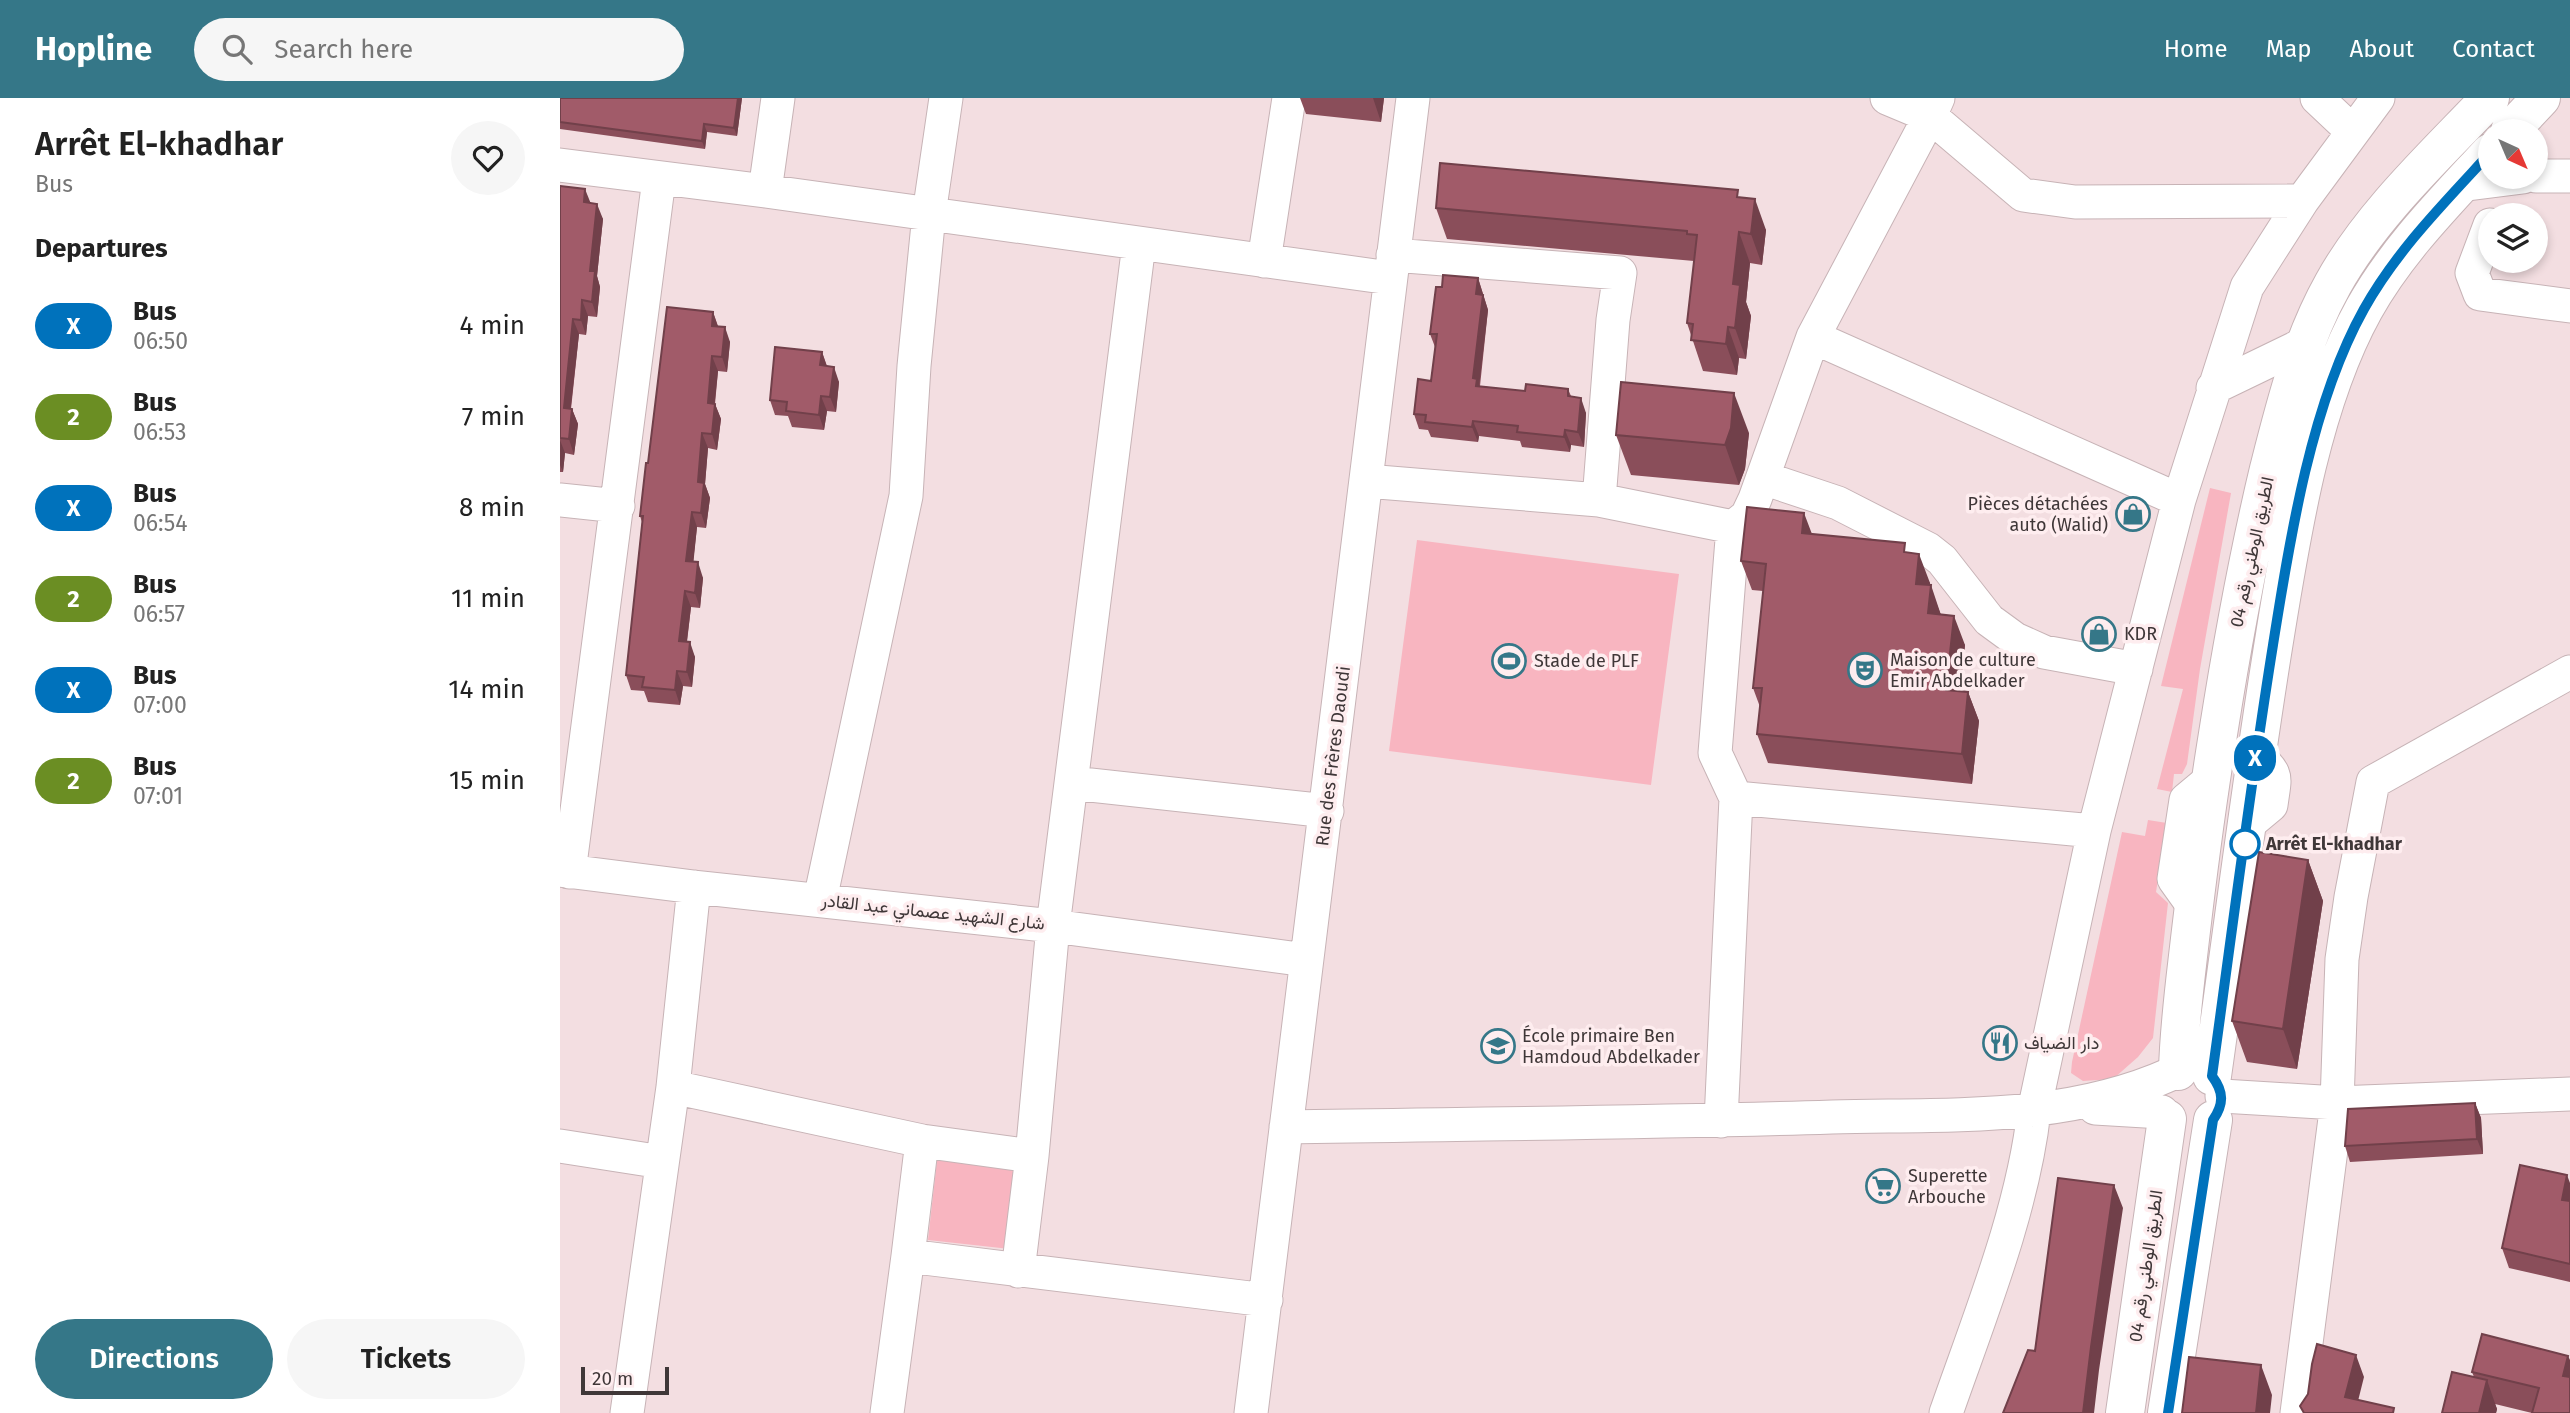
<!DOCTYPE html>
<meta charset="utf-8">
<style>
body{margin:0;font-family:"Fira Sans",Vazirmatn,sans-serif;background:#f6f6f6;color:#222;height:100vh;display:flex;flex-direction:column;font-size:26px;white-space:nowrap}
*{box-sizing:border-box;margin:0}
p{font-size:23px;color:#767676}
.icon{flex:none;width:38px;height:38px;fill:none;stroke:currentColor;stroke-width:2;stroke-linecap:round;stroke-linejoin:round}
.map{position:relative;flex:1;overflow:hidden}
.side{display:flex;flex-direction:column;background:#fff;width:560px}
.side>*{flex:none}
.badge{padding:0 14px;border-radius:23px;font-size:24px;line-height:46px}
.needle{width:46px;rotate:136deg}
.fabs{position:absolute;left:1918px;top:21px;display:grid;gap:14px}
.fabs a{display:grid;place-items:center;width:70px;height:70px;border-radius:50%;background:#fff;box-shadow:0 4px 10px #0003;font-size:35px}
.scale{position:absolute;left:21px;bottom:18px;width:88px;box-sizing:border-box;padding-left:7px;border:4px solid #3f3738;border-top:0;font-size:19px;line-height:24px;white-space:nowrap;color:#3f3738;-webkit-text-stroke:5px #feedef;paint-order:stroke}
.map>.badge{position:absolute;translate:-50% -50%;box-shadow:0 0 0 4px #fff}
h2{padding:0 35px;font-size:26px;line-height:63px}
.round{display:grid;place-items:center;flex:none;width:74px;height:74px;border-radius:37px;background:#f6f6f6}
.head{display:flex;align-items:center;justify-content:space-between;height:119px;padding:0 35px}
h1{font-size:33px;font-weight:600;line-height:52px}
.action{display:flex;gap:14px;margin-top:auto;padding:14px 35px}
.action a{flex:1;height:80px;border-radius:42px;background:#357788;color:#fff;font-size:28px;font-weight:600;line-height:80px;text-align:center}
.action a+a{background:#f6f6f6;color:#222}
ul{padding:0;list-style:none}
li{display:flex;align-items:center;gap:21px;height:91px;padding:0 35px}
li div{flex:1}
li b{display:block;font-size:26px}
li em{font-style:normal}
li .badge{min-width:77px;font-weight:700;text-align:center}
header{display:flex;align-items:center;gap:42px;box-sizing:border-box;height:98px;padding:0 35px;background:#357788;color:#fff}
header strong{font-size:33px}
nav{display:flex;gap:38px;margin-inline-start:auto;font-size:24px}
.search{width:490px;height:63px;background:#f6f6f6;display:flex;align-items:center;gap:18px;box-sizing:border-box;padding:0 24px;border-radius:38px;color:#767676;font-size:26px}
main{display:flex;flex:1;min-height:0}
.map>svg:first-child{display:block}
</style>
<header>
<strong>Hopline</strong>
<div class="search"><svg class="icon" aria-label="search" viewBox="0 0 24 24"><circle cx="10" cy="10" r="6"/><path d="M15 15l6 6"/></svg>Search here</div>
<nav><a>Home</a><a>Map</a><a>About</a><a>Contact</a></nav>
</header>
<main>
<section class="side">
<div class="head"><div><h1>Arrêt El-khadhar</h1><p>Bus</p></div><a class="round"><svg class="icon" aria-label="heart" viewBox="0 0 24 24"><path d="M12 20l-8-8c-3-5 5-10 8-4 3-6 11-1 8 4z"/></svg></a></div>
<h2>Departures</h2>
<ul>
<li><span class="badge" style="background:#0072bc;color:#fff">X</span><div><b>Bus</b><p>06:50</p></div><em>4 min</em></li>
<li><span class="badge" style="background:#6b8e23;color:#fff">2</span><div><b>Bus</b><p>06:53</p></div><em>7 min</em></li>
<li><span class="badge" style="background:#0072bc;color:#fff">X</span><div><b>Bus</b><p>06:54</p></div><em>8 min</em></li>
<li><span class="badge" style="background:#6b8e23;color:#fff">2</span><div><b>Bus</b><p>06:57</p></div><em>11 min</em></li>
<li><span class="badge" style="background:#0072bc;color:#fff">X</span><div><b>Bus</b><p>07:00</p></div><em>14 min</em></li>
<li><span class="badge" style="background:#6b8e23;color:#fff">2</span><div><b>Bus</b><p>07:01</p></div><em>15 min</em></li>
</ul>
<div class="action"><a>Directions</a><a>Tickets</a></div>
</section>
<div class="map">
<svg width="2010" height="1315" viewBox="0 0 2010 1315">
<rect width="100%" height="100%" fill="#f3dee1"/>
<path fill="#f8b5c0" d="M 1650,390 L 1671,395 L 1640,571 L 1627,666 L 1622,676 L 1614,676 L 1612,694 L 1597,691 L 1623,591 L 1601,588 Z
M 857,442 L 1119,476 L 1091,687 L 829,653 Z
M 1588,722 L 1607,725 L 1596,794 L 1608,805 L 1593,940 L 1578,959 L 1553,981 L 1523,983 L 1511,975 L 1512,964 L 1562,734 L 1585,738 Z
M 377,1062 L 459,1071 L 450,1151 L 368,1142 Z"/>
<g fill="none" stroke-linecap="round" stroke-linejoin="round">
<g stroke="#c7b3b6" stroke-width="35">
<path id="minor" d="M 1327,0 L 1370,18 L 1463,97 L 1515,104 L 1742,103
M 1757,0 L 1792,33
M 0,67 L 205,93 L 830,180
M 1976,78 L 2010,78
M 1900,87 L 1963,79
M 205,93 L 218,0
M 1930,127 L 1912,175 L 1920,196 L 2010,208
M 833,157 L 1060,175 L 1053,222 L 1039,402
M 704,163 L 729,0
M 1253,239 L 1619,402
M 1653,290 L 1746,245
M 1203,380 L 1278,405 L 1368,451 L 1382,462 L 1429,522 L 1455,541 L 1484,554 L 1576,571
M 806,383 L 1039,402 L 1173,429 L 1155,655 L 1176,700 L 1161,1023
M 0,402 L 58,408
M 1173,429 L 1187,418 L 1195,401 L 1253,239 L 1370,18 L 1378,0
M 512,685 L 767,713
M 1176,700 L 1534,733
M 1687,727 L 1711,707 C 1715,676 1719,678 1695,656
M 0,772 L 134,789 L 493,828 L 746,862
M 9,774 L 99,81
M 260,802 L 346,398 L 354,268 L 369,116 L 386,0
M 1634,809 L 1614,781 L 1626,702 L 1650,682
M 113,989 L 362,1043 L 472,1058
M 1662,998 L 1777,1005 L 2010,996
M 1535,1010 L 1602,1014
M 726,1029 C 908,1026 1090,1025 1272,1019 C 1386,1016 1504,1024 1611,976
M 0,1048 L 102,1064
M 348,1158 L 362,1043
M 458,1173 L 472,1058 L 493,828 L 579,146
M 67,1315 L 113,989 L 134,789
M 327,1315 L 348,1158 L 706,1202
M 691,1315 L 853,0
M 1386,1315 C 1419,1220 1463,1113 1474,1013 L 1534,733 L 1619,402 L 1687,189 L 1742,103 L 1818,0
M 1737,1315 L 1777,1005 L 1782,861 L 1791,799 L 1813,684 L 2010,574"/>
</g>
<g stroke="#c7b3b6" stroke-width="40">
<path id="highway" d="M 1950,33 L 1981,0
M 1618,973 C 1619,928 1625,885 1630,841 C 1638,772 1647,704 1658,636 C 1672,547 1688,459 1709,371 C 1725,308 1741,243 1773,186 C 1811,117 1876,57 1930,0
M 1652,978 C 1673,831 1691,683 1715,537 C 1732,432 1752,305 1804,211 C 1837,152 1885,104 1930,55
M 1565,1315 L 1607,1021
M 1607,1315 L 1653,1022"/>
</g>
<use href="#minor" stroke="#fff" stroke-width="33"/>
<use href="#highway" stroke="#fff" stroke-width="38"/>
</g>
<path fill="#8a4e5a" d="M 0,0 L 182,0 L 177,38 L 147,34 L 145,51 L 0,31 Z
M 740,0 L 824,0 L 821,24 L 746,16 Z
M 0,88 L 31,105 L 43,121 L 37,178 L 40,189 L 37,219 L 28,218 L 26,237 L 19,236 L 11,311 L 12,311 L 18,326 L 14,357 L 5,355 L 3,374 L 0,374 Z
M 1181,100 L 1206,132 L 1202,167 L 1190,165 L 1186,204 L 1191,218 L 1186,261 L 1179,260 L 1177,277 L 1143,273 L 1127,225 L 1134,163 L 887,141 L 876,110 Z
M 918,180 L 928,212 L 920,288 L 965,293 L 1008,291 L 1011,298 L 1026,315 L 1024,349 L 1011,347 L 1010,354 L 962,349 L 960,343 L 919,338 L 918,344 L 871,339 L 868,332 L 859,331 L 854,316 L 871,283 L 875,249 L 870,236 L 882,189 Z
M 153,214 L 158,228 L 170,244 L 167,274 L 158,273 L 155,306 L 161,321 L 157,352 L 148,350 L 145,386 L 150,400 L 146,430 L 137,429 L 133,464 L 143,480 L 140,510 L 131,509 L 127,544 L 135,559 L 132,589 L 123,588 L 120,607 L 88,604 L 84,593 L 71,592 L 66,577 L 82,424 L 80,418 L 88,365 Z
M 262,254 L 267,268 L 279,284 L 276,314 L 267,313 L 264,332 L 232,329 L 228,318 L 215,317 L 210,302 Z
M 1189,335 L 1185,371 L 1179,387 L 1071,377 L 1056,337 Z
M 1252,436 L 1349,455 L 1370,485 L 1369,487 L 1381,517 L 1405,547 L 1400,593 L 1408,594 L 1419,623 L 1412,686 L 1208,665 L 1197,636 L 1200,609 L 1193,590 L 1203,493 L 1192,492 L 1181,463 Z
M 1748,762 L 1763,803 L 1737,971 L 1687,964 L 1672,923 Z
M 1915,1005 L 1921,1020 L 1923,1056 L 1790,1064 L 1785,1048 Z
M 2010,1085 L 2010,1184 L 1949,1170 L 1942,1150 Z
M 2010,1262 L 1972,1315 L 1935,1306 L 1937,1311 L 1936,1315 L 1882,1315 L 1914,1279 L 1912,1274 Z"/>
<path fill="#71404a" d="M 178,0 L 182,0 L 177,38 L 174,30 Z
M 813,0 L 824,0 L 821,24 Z
M 144,26 L 147,34 L 145,51 L 142,43 Z
M 25,91 L 31,106 L 24,104 Z
M 1195,101 L 1206,132 L 1202,167 L 1191,136 Z
M 37,106 L 43,121 L 37,178 L 40,189 L 37,219 L 32,204 L 30,173 Z
M 1179,134 L 1190,165 L 1186,204 L 1191,218 L 1186,261 L 1175,230 L 1173,186 Z
M 918,180 L 928,212 L 919,289 L 921,303 L 913,280 L 916,196 Z
M 22,202 L 28,218 L 26,237 L 21,222 Z
M 153,214 L 158,229 L 152,228 Z
M 13,221 L 19,236 L 9,325 L 4,310 Z
M 165,229 L 170,244 L 167,274 L 162,259 Z
M 1168,229 L 1179,260 L 1177,277 L 1166,246 Z
M 262,254 L 267,269 L 260,267 Z
M 152,258 L 158,273 L 153,321 L 148,305 Z
M 274,269 L 279,284 L 276,314 L 270,299 Z
M 1174,295 L 1189,335 L 1185,371 L 1179,387 L 1165,347 Z
M 261,298 L 267,313 L 264,332 L 259,317 Z
M 1021,300 L 1026,315 L 1024,349 L 1018,334 Z
M 155,306 L 161,321 L 157,352 L 152,336 Z
M 12,311 L 18,326 L 14,357 L 9,341 Z
M 913,323 L 919,338 L 918,344 L 912,329 Z
M 1005,332 L 1011,347 L 1010,354 L 1004,339 Z
M 142,335 L 148,350 L 145,386 L 150,400 L 146,430 L 141,415 L 138,384 Z
M 0,342 L 5,355 L 3,374 L 0,367 Z
M 132,414 L 137,429 L 132,478 L 126,463 Z
M 1244,415 L 1255,444 L 1242,435 Z
M 1359,456 L 1370,485 L 1367,515 L 1356,486 Z
M 138,464 L 143,480 L 140,510 L 135,495 Z
M 1371,487 L 1381,517 L 1368,515 Z
M 125,493 L 131,509 L 125,558 L 119,543 Z
M 1394,518 L 1405,547 L 1397,621 L 1386,592 Z
M 130,544 L 135,559 L 132,589 L 127,574 Z
M 117,573 L 123,588 L 120,607 L 115,592 Z
M 1408,594 L 1419,623 L 1412,686 L 1402,656 Z
M 1748,762 L 1763,803 L 1737,971 L 1723,931 Z
M 1915,1005 L 1921,1020 L 1923,1056 L 1917,1041 Z
M 2007,1077 L 2010,1085 L 2010,1117 L 2002,1102 Z
M 1554,1087 L 1563,1110 L 1539,1272 L 1534,1315 L 1523,1315 L 1531,1249 Z
M 1796,1257 L 1804,1279 L 1795,1315 L 1785,1299 Z
M 2008,1258 L 2010,1262 L 2010,1297 L 2003,1278 Z
M 1701,1267 L 1712,1297 L 1710,1315 L 1696,1315 Z
M 1927,1282 L 1937,1311 L 1936,1315 L 1919,1315 Z"/>
<path fill="#a15b69" stroke="#71404a" stroke-width="2" d="M 0,0 L 178,0 L 174,30 L 144,26 L 142,43 L 0,24 Z
M 880,65 L 1178,92 L 1177,99 L 1195,101 L 1191,136 L 1179,134 L 1173,186 L 1180,187 L 1175,230 L 1168,229 L 1166,246 L 1131,242 L 1133,226 L 1127,225 L 1137,137 L 1127,136 L 1127,133 L 876,110 Z
M 0,88 L 25,91 L 24,104 L 37,106 L 30,173 L 35,173 L 32,204 L 22,202 L 21,222 L 13,221 L 4,310 L 12,311 L 9,341 L 0,340 Z
M 883,177 L 918,180 L 916,196 L 923,197 L 913,280 L 917,281 L 916,288 L 965,293 L 966,286 L 1008,291 L 1008,298 L 1021,300 L 1018,334 L 1005,332 L 1004,339 L 957,334 L 958,328 L 913,323 L 912,329 L 865,324 L 866,317 L 854,316 L 858,281 L 871,283 L 877,236 L 870,236 L 876,189 L 882,189 Z
M 107,209 L 153,214 L 152,228 L 165,229 L 162,259 L 152,258 L 148,305 L 155,306 L 152,336 L 142,335 L 138,384 L 144,385 L 141,415 L 132,414 L 126,463 L 138,464 L 135,495 L 125,493 L 119,543 L 130,544 L 127,574 L 117,573 L 115,592 L 82,589 L 84,579 L 66,577 L 83,418 L 80,418 L 86,365 L 88,365 Z
M 215,249 L 262,254 L 260,267 L 274,269 L 270,299 L 261,298 L 259,317 L 226,313 L 227,304 L 210,302 Z
M 1061,284 L 1174,295 L 1171,330 L 1165,347 L 1056,337 Z
M 1187,409 L 1244,415 L 1242,435 L 1345,445 L 1344,454 L 1359,456 L 1356,486 L 1371,487 L 1368,515 L 1394,518 L 1386,592 L 1408,594 L 1402,656 L 1197,636 L 1202,590 L 1193,590 L 1206,466 L 1181,463 Z
M 1699,754 L 1748,762 L 1723,931 L 1672,923 Z
M 1915,1005 L 1917,1041 L 1785,1048 L 1788,1011 Z
M 1960,1067 L 2007,1077 L 2002,1102 L 2010,1103 L 2010,1166 L 1942,1150 Z
M 1498,1080 L 1554,1087 L 1531,1249 L 1523,1315 L 1443,1315 L 1468,1252 L 1475,1253 Z
M 1922,1236 L 2008,1258 L 2003,1278 L 2010,1279 L 2010,1315 L 1972,1315 L 1979,1290 L 1912,1274 Z
M 1757,1246 L 1796,1257 L 1785,1299 L 1834,1310 L 1833,1315 L 1744,1315 L 1740,1308 L 1748,1296 L 1752,1266 Z
M 1629,1259 L 1701,1267 L 1696,1315 L 1622,1315 Z
M 1892,1274 L 1927,1282 L 1919,1315 L 1882,1315 Z"/>
<g fill="none" stroke-linecap="round" stroke-linejoin="round">
<g stroke="#fff" stroke-width="16">
<path id="line" d="M 1608,1315 L 1653,1022 C 1664,1006 1664,994 1652,978 C 1672,834 1690,690 1713,547 C 1730,440 1751,306 1804,211 C 1837,152 1885,104 1930,55"/>
</g>
<use href="#line" stroke="#0072bc" stroke-width="10"/>
</g>
<defs>
<g id="shop-ring" transform="scale(1.75)"><circle r="9.5" fill="#feedef" stroke="#357788" stroke-width="1.5"/><path d="M-5-2.5h2.3a2.7 3.5 0 0 1 5.4 0H5L5.5 6h-11ZM-1.5-2.5h3a1.5 2.3 0 0 0-3 0Z" fill="#357788"/></g>
<g id="stadium-ring" transform="scale(1.75)"><circle r="9.5" fill="#feedef" stroke="#357788" stroke-width="1.5"/><path d="M0-5a6.5 5 0 1 0 0 10a6.5 5 0 1 0 0-10ZM-3.5-1.8h7v3.6h-7Z" fill="#357788"/></g>
<g id="theatre-ring" transform="scale(1.75)"><circle r="9.5" fill="#feedef" stroke="#357788" stroke-width="1.5"/><path d="M-5-5.5Q0-4 5-5.5V0Q5 5 0 6Q-5 5-5 0ZM-3.3-2.5H-1v1.5H-3.3ZM1-2.5H3.3v1.5H1ZM-2.8 1Q0 5.5 2.8 1Z" fill="#357788"/></g>
<g id="restaurant-ring" transform="scale(1.75)"><circle r="9.5" fill="#feedef" stroke="#357788" stroke-width="1.5"/><path d="M-5-6h1v4h1v-4h1v4h1v-4h1v5L-1.5 .5V6h-2V.5L-5-1ZM5-6V6H3V1.5H1.5Q1.5-4 5-6Z" fill="#357788"/></g>
<g id="school-ring" transform="scale(1.75)"><circle r="9.5" fill="#feedef" stroke="#357788" stroke-width="1.5"/><path d="M0-5L7-2L0 1L-7-2ZM-4 1L0 2.5L4 1V4Q0 6-4 4Z" fill="#357788"/></g>
<g id="supermarket-ring" transform="scale(1.75)"><circle r="9.5" fill="#feedef" stroke="#357788" stroke-width="1.5"/><path d="M-6-5.5h2.5l.6 2H6L4.5 2H-2.5L-4.4-4H-6ZM-1.5 3.2a1.3 1.3 0 1 0 .1 0ZM3 3.2a1.3 1.3 0 1 0 .1 0Z" fill="#357788"/></g>
</defs>
<g fill-rule="evenodd">
<use href="#shop-ring" x="1573" y="416"/>
<use href="#shop-ring" x="1539" y="536"/>
<use href="#stadium-ring" x="949" y="563"/>
<use href="#theatre-ring" x="1305" y="572"/>
<use href="#restaurant-ring" x="1440" y="945"/>
<use href="#school-ring" x="938" y="948"/>
<use href="#supermarket-ring" x="1323" y="1088"/>
</g>
<circle fill="#fff" stroke="#0072bc" stroke-width="3.5" cx="1685" cy="746" r="14"/>
<g text-anchor="middle" dominant-baseline="central" stroke-width="7" stroke-linejoin="round" paint-order="stroke">
<g font-size="18" fill="#3f3738" stroke="#feedef" text-anchor="start">
<text x="1548" y="406" text-anchor="end">Pièces détachées<tspan x="1548" dy="21">auto (Walid)</tspan></text>
<text x="1564" y="536">KDR</text>
<text x="1330" y="562">Maison de culture<tspan x="1330" dy="21">Emir Abdelkader</tspan></text>
<text x="974" y="563">Stade de PLF</text>
<text x="962" y="938">École primaire Ben<tspan x="962" dy="21">Hamdoud Abdelkader</tspan></text>
<text x="1464" y="945">دار الضياف</text>
<text x="1348" y="1078">Superette<tspan x="1348" dy="21">Arbouche</tspan></text>
</g>
<g font-size="18" fill="#3f3738" stroke="#feedef">
<text transform="translate(1692 454) rotate(-78)">الطريق الوطني رقم 04</text>
<text transform="translate(773 658) rotate(-83)">Rue des Frères Daoudi</text>
<text transform="translate(373 814) rotate(6)">شارع الشهيد عصماني عبد القادر</text>
<text transform="translate(1586 1168) rotate(-82)">الطريق الوطني رقم 04</text>
</g>
<g font-size="18" font-weight="bold" fill="#3f3738" stroke="#feedef" text-anchor="start">
<text x="1706" y="746">Arrêt El-khadhar</text>
</g>
</g>
</svg>
<div class="fabs">
<a><svg class="needle" viewBox="-14 -14 28 28"><path d="M0-13l5 13h-10z" fill="#e53935"/><path d="M0 13l5-13h-10z" fill="#767676"/></svg></a>
<a><svg class="icon" aria-label="layers" viewBox="0 0 24 24"><path d="M12 4l9 5-9 5-9-5zM3 14l9 5 9-5"/></svg></a>
</div>
<div class="scale">20 m</div>
<b class="badge" style="left:1695px;top:660px;background:#0072bc;color:#fff">X</b>
</div>
</main>
